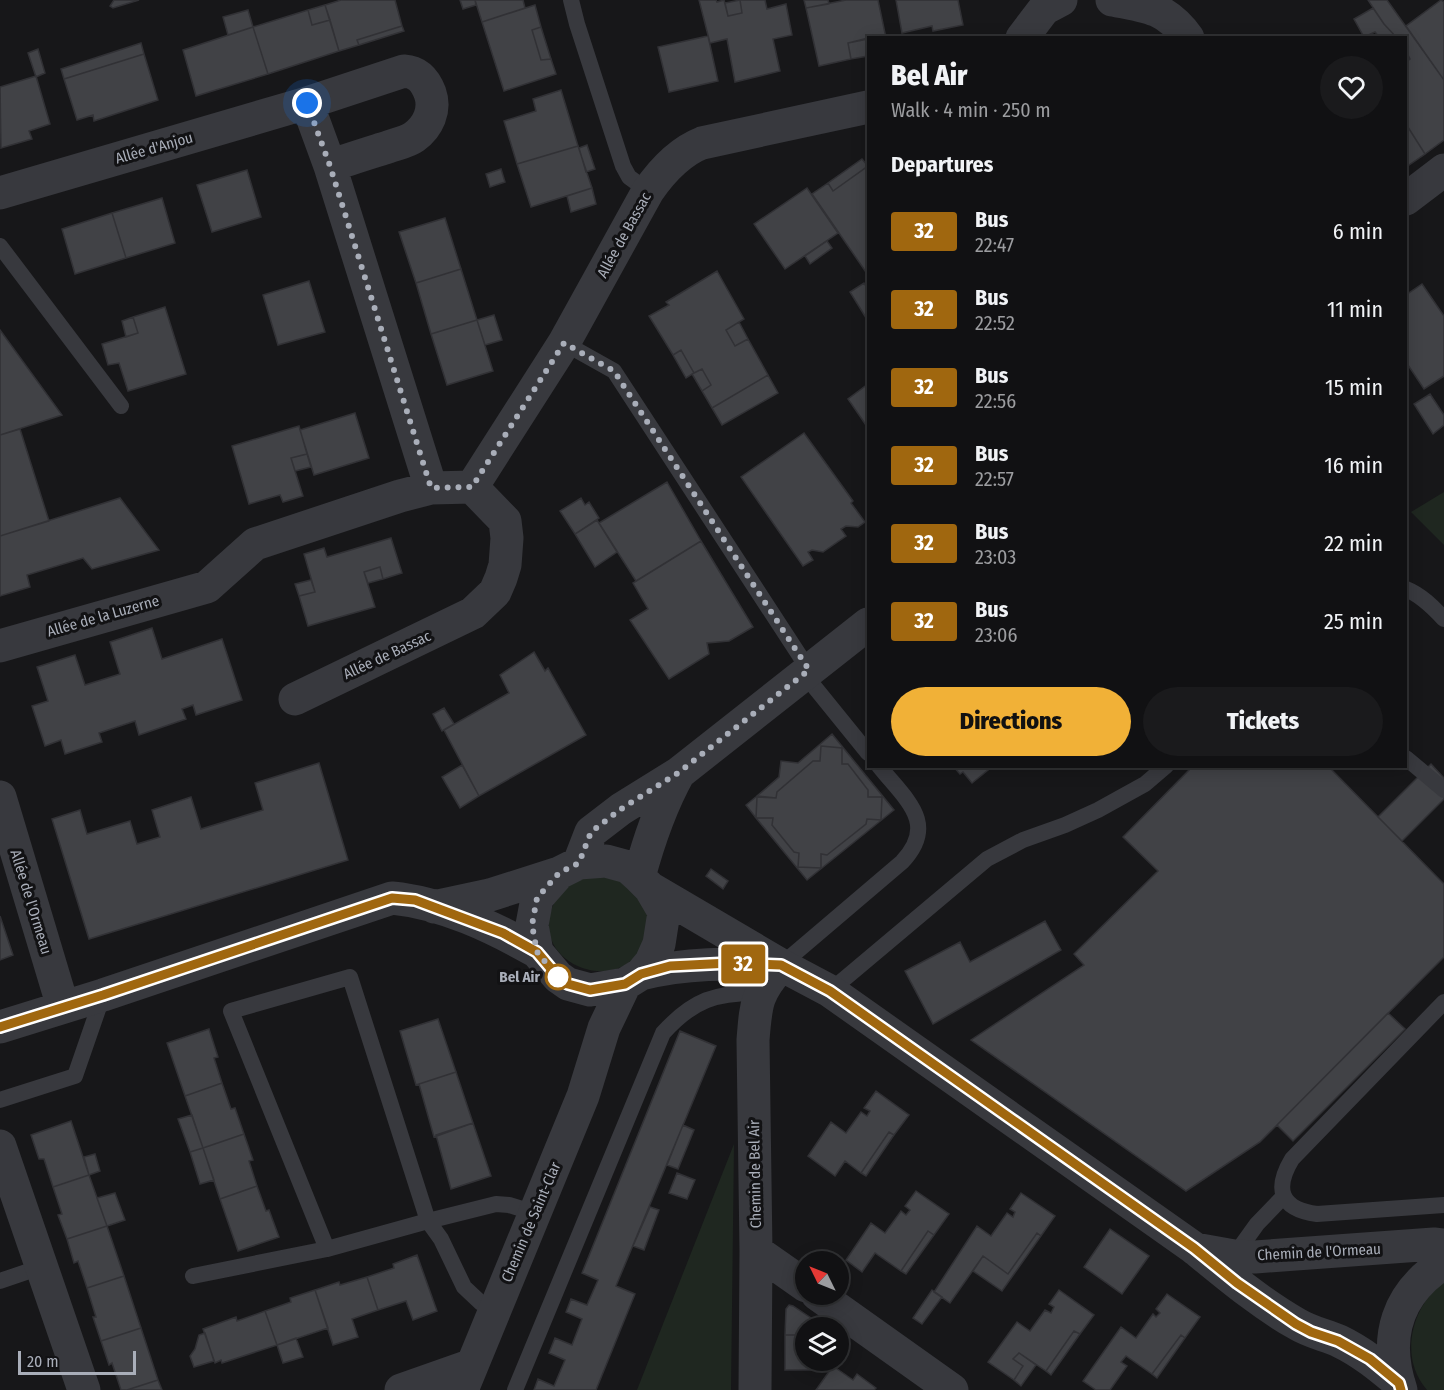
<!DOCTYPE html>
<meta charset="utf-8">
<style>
body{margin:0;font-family:"Fira Sans Condensed",sans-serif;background:#1a1a1c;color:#f1f3f6;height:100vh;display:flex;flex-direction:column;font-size:22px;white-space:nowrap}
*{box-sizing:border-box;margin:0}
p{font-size:20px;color:#9c9da0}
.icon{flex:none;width:33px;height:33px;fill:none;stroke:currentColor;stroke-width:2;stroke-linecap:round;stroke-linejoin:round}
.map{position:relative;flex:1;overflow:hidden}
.details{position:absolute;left:867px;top:36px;width:540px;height:732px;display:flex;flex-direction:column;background:#111113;border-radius:0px;box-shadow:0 3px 15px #0003,0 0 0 2px #303133}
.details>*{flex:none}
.badge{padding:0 12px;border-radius:4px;font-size:21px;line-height:39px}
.needle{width:39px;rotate:313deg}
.fabs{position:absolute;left:795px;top:1251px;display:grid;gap:12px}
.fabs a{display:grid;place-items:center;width:54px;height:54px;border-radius:50%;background:#111113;box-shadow:0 3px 15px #0003,0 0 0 2px #303133;font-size:30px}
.scale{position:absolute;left:18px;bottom:15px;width:118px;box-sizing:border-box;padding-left:6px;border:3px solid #a9aeb9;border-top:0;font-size:16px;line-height:21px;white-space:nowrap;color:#a9aeb9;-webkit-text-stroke:4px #121214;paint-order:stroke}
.you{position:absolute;width:30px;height:30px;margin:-15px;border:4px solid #fff;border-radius:50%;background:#1a73e8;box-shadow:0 0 0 9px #1a73e833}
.map>.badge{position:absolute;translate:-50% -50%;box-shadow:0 0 0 3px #fff}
h2{padding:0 24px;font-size:22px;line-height:54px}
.round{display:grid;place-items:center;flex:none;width:63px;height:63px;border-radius:32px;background:#1a1a1c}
.summary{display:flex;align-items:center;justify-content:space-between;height:102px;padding:0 24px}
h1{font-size:28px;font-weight:800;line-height:45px}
.button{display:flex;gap:12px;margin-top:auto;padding:12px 24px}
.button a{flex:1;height:69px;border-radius:36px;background:#f1b137;color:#111;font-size:24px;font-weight:800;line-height:69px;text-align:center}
.button a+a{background:#1a1a1c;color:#f1f3f6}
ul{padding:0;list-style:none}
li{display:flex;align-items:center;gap:18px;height:78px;padding:0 24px}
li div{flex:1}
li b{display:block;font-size:22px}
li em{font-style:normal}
li .badge{min-width:66px;font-weight:700;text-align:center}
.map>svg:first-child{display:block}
</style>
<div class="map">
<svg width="1444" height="1390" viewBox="0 0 1444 1390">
<rect width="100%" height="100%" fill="#171719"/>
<path fill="#1f2720" d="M 1444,492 L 1444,545 L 1411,512 Z
M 616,877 C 623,884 641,897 645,906 C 649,916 647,927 645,937 C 628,1002 524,965 554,903 C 569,874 586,878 616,877 Z
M 734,1144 L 731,1390 L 637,1390 Z
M 1444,1281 L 1444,1390 L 1427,1390 C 1398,1357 1412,1306 1444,1281 Z"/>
<path fill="#414246" stroke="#313135" stroke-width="1.5" d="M 114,0 L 139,0 L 113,8 L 110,6 Z
M 341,0 L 395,0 L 402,26 L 357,40 L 359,45 L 339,51 L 325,5 Z
M 460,0 L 475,0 L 476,5 L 463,9 Z
M 475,0 L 523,0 L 525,8 L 482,22 Z
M 699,0 L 716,0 L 717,2 L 724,0 L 728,16 L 742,13 L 740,0 L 765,0 L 767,9 L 786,4 L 792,35 L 773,39 L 780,71 L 735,82 L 727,39 L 710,43 Z
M 740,0 L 742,13 L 728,16 L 725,3 Z
M 804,0 L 828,0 L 829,4 L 806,8 Z
M 846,0 L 878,0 L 886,38 L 868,38 L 848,43 L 851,59 L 819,66 L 806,8 Z
M 896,0 L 958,0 L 963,25 L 933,31 L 932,26 L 902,33 Z
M 1368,0 L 1387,0 L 1444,80 L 1444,140 L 1425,154 L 1406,124 L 1406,62 L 1410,59 L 1406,51 L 1406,38 L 1397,38 L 1384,24 Z
M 1441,0 L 1444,2 L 1444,80 L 1406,26 Z
M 325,5 L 330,20 L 312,25 L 308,10 Z
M 535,5 L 541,27 L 532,30 L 541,60 L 551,59 L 556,74 L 504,91 L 482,22 Z
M 1373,8 L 1384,24 L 1397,38 L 1380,38 L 1375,32 L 1364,37 L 1354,19 Z
M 248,10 L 253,27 L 228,35 L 223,17 Z
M 308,10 L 312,25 L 330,20 L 339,51 L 268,74 L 253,27 Z
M 402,26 L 404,31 L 359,45 L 357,40 Z
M 253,27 L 268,74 L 196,96 L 183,50 Z
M 541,27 L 551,59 L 541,60 L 532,30 Z
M 708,36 L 718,81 L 669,92 L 658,47 Z
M 868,39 L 868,56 L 851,59 L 848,43 Z
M 141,43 L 144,54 L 64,79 L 61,69 Z
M 38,49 L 45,73 L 36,77 L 28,53 Z
M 144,54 L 158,100 L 94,121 L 93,115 L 77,120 L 64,79 Z
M 36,76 L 50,124 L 29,131 L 32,139 L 1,148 L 0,87 Z
M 561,90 L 578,146 L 517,164 L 504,121 L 536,111 L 533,99 Z
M 1406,124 L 1425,154 L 1406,167 Z
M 587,145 L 595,169 L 586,172 L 579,148 Z
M 578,146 L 592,188 L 531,207 L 517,164 Z
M 862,159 L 868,166 L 833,191 L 828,183 Z
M 868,166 L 868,275 L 812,194 L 828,183 L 833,191 Z
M 501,169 L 505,182 L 490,187 L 486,174 Z
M 247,170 L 261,217 L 212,232 L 197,185 Z
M 592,188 L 596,204 L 571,212 L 567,196 Z
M 807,188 L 838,233 L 785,269 L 754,224 Z
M 162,198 L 175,243 L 126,258 L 112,213 Z
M 112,213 L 126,258 L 75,274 L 62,229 Z
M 445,218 L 461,269 L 416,283 L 399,232 Z
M 827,241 L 832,248 L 810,264 L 805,256 Z
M 461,269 L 477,320 L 431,334 L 416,283 Z
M 717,271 L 744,319 L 726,330 L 735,346 L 748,339 L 768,375 L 712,408 L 702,391 L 711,385 L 702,369 L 694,373 L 681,350 L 673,355 L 649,316 L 669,305 L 666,302 Z
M 309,281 L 325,332 L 278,345 L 263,295 Z
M 864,283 L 868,290 L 868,321 L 850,292 Z
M 1422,284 L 1444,316 L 1444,376 L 1424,389 L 1406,362 L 1406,295 Z
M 165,307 L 186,374 L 128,391 L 119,363 L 108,365 L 102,344 L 138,333 L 133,317 Z
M 494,315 L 502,340 L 485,345 L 477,320 Z
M 133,317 L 138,333 L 126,337 L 122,321 Z
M 477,320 L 493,371 L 447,385 L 431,334 Z
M 739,322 L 748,339 L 735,346 L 726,330 Z
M 0,330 L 62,415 L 0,435 Z
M 681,350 L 694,373 L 686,378 L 673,355 Z
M 702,369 L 711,385 L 702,391 L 692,374 Z
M 768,375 L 778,393 L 722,425 L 712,408 Z
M 868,384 L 868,428 L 848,399 Z
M 1430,394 L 1444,415 L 1444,425 L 1433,434 L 1414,404 Z
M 355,413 L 369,458 L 314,475 L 300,430 Z
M 299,426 L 307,454 L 291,458 L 303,496 L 283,502 L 280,495 L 249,504 L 232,446 Z
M 20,429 L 49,521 L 0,536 L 0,435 Z
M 804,433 L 853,501 L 851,503 L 865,522 L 858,527 L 846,526 L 841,529 L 846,536 L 823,552 L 812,550 L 808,552 L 813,560 L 803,566 L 741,477 Z
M 307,454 L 311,467 L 295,471 L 291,458 Z
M 667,482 L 701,541 L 636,581 L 599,523 Z
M 120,498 L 159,550 L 92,569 L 83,558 L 27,575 L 30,587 L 0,596 L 0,536 Z
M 581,498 L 585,505 L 589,502 L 599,518 L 575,534 L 560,511 Z
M 597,520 L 617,552 L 595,567 L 575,534 Z
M 391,538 L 402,573 L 383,579 L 380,567 L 364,572 L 375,607 L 308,626 L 299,596 L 315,592 L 304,554 L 324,548 L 327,557 Z
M 701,541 L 753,627 L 729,641 L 707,643 L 709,654 L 669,679 L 630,620 L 648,609 L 633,583 Z
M 380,567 L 383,579 L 368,583 L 364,572 Z
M 311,580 L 315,592 L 299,596 L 295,584 Z
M 152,628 L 162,659 L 222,639 L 242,700 L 196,715 L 193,705 L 182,709 L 186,719 L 139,735 L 135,721 L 99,733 L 102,742 L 65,754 L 61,740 L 45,746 L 32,706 L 48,701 L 37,667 L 75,655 L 85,685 L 120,674 L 110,642 Z
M 534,652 L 545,671 L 548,668 L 586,735 L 479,796 L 444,730 L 509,693 L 500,675 Z
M 444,708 L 454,724 L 442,731 L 433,714 Z
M 832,734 L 894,810 L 807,880 L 756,818 L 773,818 L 772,825 L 794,852 L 799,853 L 798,867 L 821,868 L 821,854 L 827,855 L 866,824 L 867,819 L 881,820 L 882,797 L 868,797 L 868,790 L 848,764 L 842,764 L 842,748 L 821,746 L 820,761 L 813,761 L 777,792 L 776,798 L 757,796 L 779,777 L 781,761 L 798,763 Z
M 821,746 L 842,748 L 842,764 L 848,764 L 868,790 L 868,797 L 882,797 L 881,820 L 867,819 L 866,824 L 827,855 L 821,854 L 821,868 L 798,867 L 799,853 L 794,852 L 772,825 L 773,818 L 756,818 L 757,797 L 776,798 L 777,792 L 813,761 L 820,761 Z
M 319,763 L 348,860 L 89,939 L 52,819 L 80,810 L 87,834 L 130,821 L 137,844 L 160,837 L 152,810 L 191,797 L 201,829 L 263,810 L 255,783 Z
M 1431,764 L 1444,778 L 1444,799 L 1402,841 L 1378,817 Z
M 462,765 L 479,796 L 460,808 L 442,777 Z
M 953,766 L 993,766 L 972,783 L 963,772 L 960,774 Z
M 1193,766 L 1328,766 L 1444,884 L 1444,957 L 1260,1142 L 1186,1191 L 971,1040 L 1084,965 L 1074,954 L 1158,871 L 1123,837 Z
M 757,796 L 757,797 L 756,818 L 746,805 Z
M 711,869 L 728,881 L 723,889 L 706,876 Z
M 0,916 L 13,955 L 0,960 Z
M 1045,921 L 1061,950 L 933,1024 L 905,971 L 960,942 L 970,962 Z
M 1388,1013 L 1405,1029 L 1293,1141 L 1277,1125 Z
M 438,1019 L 456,1072 L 416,1085 L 400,1031 Z
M 209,1029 L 218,1057 L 214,1058 L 222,1083 L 185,1096 L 167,1043 Z
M 680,1031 L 716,1046 L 616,1286 L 635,1294 L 596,1390 L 534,1390 L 538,1379 L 554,1386 L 565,1360 L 549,1353 L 555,1338 L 572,1345 L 582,1319 L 566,1312 L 571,1299 L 587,1305 L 598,1280 L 582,1273 Z
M 456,1072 L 473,1123 L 434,1137 L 419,1084 Z
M 222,1083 L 231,1109 L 235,1108 L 244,1134 L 203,1148 L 185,1096 Z
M 876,1091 L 909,1115 L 894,1135 L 889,1132 L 861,1173 L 845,1161 L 835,1176 L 808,1156 L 831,1122 L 846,1133 L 861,1112 L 867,1116 L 870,1111 L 864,1108 Z
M 192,1115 L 203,1148 L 190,1152 L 178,1119 Z
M 71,1121 L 89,1175 L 53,1187 L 44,1159 L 39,1159 L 31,1135 Z
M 473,1123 L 491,1176 L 451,1189 L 436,1135 Z
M 683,1125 L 694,1130 L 678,1169 L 667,1165 Z
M 889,1132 L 894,1135 L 866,1176 L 861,1173 Z
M 244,1134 L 253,1160 L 249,1161 L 257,1186 L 220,1199 L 203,1148 Z
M 203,1148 L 214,1180 L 200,1184 L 190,1152 Z
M 95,1154 L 100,1171 L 89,1175 L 84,1157 Z
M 677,1173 L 695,1180 L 687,1199 L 669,1193 Z
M 89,1175 L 107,1226 L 67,1239 L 58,1215 L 62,1214 L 53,1187 Z
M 257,1186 L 266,1211 L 269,1210 L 279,1237 L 238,1251 L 220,1199 Z
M 916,1191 L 949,1214 L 934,1235 L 928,1231 L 901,1271 L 875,1253 L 862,1272 L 846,1260 L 871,1223 L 885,1233 L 901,1211 L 906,1215 L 910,1210 L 905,1206 Z
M 115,1193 L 125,1220 L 107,1226 L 97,1198 Z
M 1021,1193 L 1055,1216 L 1041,1236 L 1037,1233 L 1008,1274 L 983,1256 L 950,1303 L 934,1292 L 977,1226 L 991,1236 L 1007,1213 L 1013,1217 L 1015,1212 L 1010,1209 Z
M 650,1207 L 659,1210 L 644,1250 L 633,1246 Z
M 107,1226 L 124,1276 L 87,1288 L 78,1261 L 74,1263 L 67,1239 Z
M 1110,1229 L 1149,1256 L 1122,1294 L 1084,1267 Z
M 928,1231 L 934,1235 L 906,1274 L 901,1271 Z
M 1037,1233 L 1041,1236 L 1002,1291 L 973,1271 L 983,1256 L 1008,1274 Z
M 417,1255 L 437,1311 L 413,1320 L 406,1301 L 378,1310 L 367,1277 L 394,1268 L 393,1264 Z
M 124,1276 L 141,1328 L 101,1341 L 93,1317 L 96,1317 L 87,1288 Z
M 367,1277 L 378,1310 L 352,1319 L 358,1337 L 333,1345 L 315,1290 L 339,1282 L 340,1285 Z
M 315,1290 L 328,1328 L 277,1345 L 265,1311 L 291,1302 L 290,1298 Z
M 932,1290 L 942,1297 L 922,1324 L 913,1318 Z
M 1059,1290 L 1094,1315 L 1080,1334 L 1074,1331 L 1046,1371 L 1019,1353 L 1013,1359 L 1023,1366 L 1014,1380 L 988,1362 L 1017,1322 L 1030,1331 L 1045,1310 L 1051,1313 L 1054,1307 L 1049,1304 Z
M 1167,1294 L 1200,1317 L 1185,1338 L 1181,1335 L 1152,1374 L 1126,1356 L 1121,1362 L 1127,1366 L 1110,1390 L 1096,1390 L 1083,1381 L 1121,1327 L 1136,1338 L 1153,1314 L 1156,1317 L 1160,1313 L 1156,1309 Z
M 789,1305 L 793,1306 L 817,1322 L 816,1328 L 806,1328 L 806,1335 L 785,1335 L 786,1309 Z
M 265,1311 L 277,1345 L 222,1363 L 221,1360 L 215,1363 L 203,1329 L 236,1317 L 237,1321 Z
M 141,1328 L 158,1380 L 127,1390 L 121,1390 L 112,1363 L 109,1365 L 101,1341 Z
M 1074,1331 L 1080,1334 L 1051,1375 L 1046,1371 Z
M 205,1333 L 214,1361 L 194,1367 L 190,1356 L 195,1349 L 199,1335 Z
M 785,1335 L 806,1335 L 806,1360 L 816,1360 L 816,1370 L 785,1370 Z
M 1181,1335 L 1185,1338 L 1157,1378 L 1152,1374 Z
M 296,1338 L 303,1357 L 283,1363 L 277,1345 Z
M 1019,1353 L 1036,1365 L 1021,1386 L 1014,1380 L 1023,1366 L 1013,1359 Z
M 833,1366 L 853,1380 L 857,1374 L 876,1388 L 874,1390 L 816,1390 Z
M 158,1380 L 162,1390 L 127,1390 Z"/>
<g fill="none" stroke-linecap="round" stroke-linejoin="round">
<path stroke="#38393e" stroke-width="16" d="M 571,0 L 577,24 L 623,166 L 629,177 L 648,191
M 0,246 L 121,406
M 564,343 L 614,371 L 809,670
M 1406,589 C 1421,595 1433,607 1444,619
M 804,674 L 868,753
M 1406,758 L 1444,790
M 781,965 L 902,862 C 939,823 905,799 879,766
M 830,991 L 987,859 L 1023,840 L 1065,825 L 1098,810 L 1145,784 L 1166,766
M 1444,1002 L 1292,1159 C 1274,1189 1280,1209 1317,1214 L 1444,1205
M 0,1100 L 75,1076 L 103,995
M 1234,1259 L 1234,1256 L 1257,1224 L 1283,1197
M 193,1276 L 327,1249 L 428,1221 L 350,977 L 231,1011 L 327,1249
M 0,1281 L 41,1267
M 495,1309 L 481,1303 L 464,1287 L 441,1239 L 428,1221 L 496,1204 L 509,1205 L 535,1213
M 515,1390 L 663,1033 C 693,1000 716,992 760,993"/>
<path stroke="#38393e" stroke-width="33" d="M 1112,0 C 1147,6 1167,8 1188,38
M 1022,38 L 1044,9 L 1061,0
M 330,166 L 431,488
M 0,193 L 307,103 L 404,71 C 418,72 425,80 430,93 C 436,110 428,127 414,137 C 407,142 396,144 388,147 C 369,153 349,159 330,166 L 307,103
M 1406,199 L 1444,170
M 472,487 L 564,343 L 648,191 C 662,171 679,152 702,143 L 868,107
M 0,646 L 207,587 L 255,544 L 400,496 L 431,488 L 472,487 L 505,521 L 507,538 L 505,565 L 501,578 L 495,592 L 473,613 L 295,699
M 0,797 L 63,1007
M 606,861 L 628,867 L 639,877 L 650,888 L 664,912 L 659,944 L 651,962 L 641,974 L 625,984 L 590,990 L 568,984 L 558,977 L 537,952 L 532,925 L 537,898 L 559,873 L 579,863 Z
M 579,863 L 591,832 L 621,809 L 679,773 L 868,624
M 639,877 C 649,840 660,807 679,773
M 650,888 L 781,965 L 830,991 L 1194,1248 C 1227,1275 1260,1303 1297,1324 C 1310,1332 1325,1335 1339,1341 C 1362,1352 1380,1367 1399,1383
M 434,907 L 490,895 L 559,873
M 641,974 C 686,963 730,963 776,965
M 0,1027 L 103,995 L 392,898 C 443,903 493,927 537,952
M 0,1146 L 84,1390
M 1195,1249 L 1234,1256 L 1255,1257 L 1434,1244 L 1444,1245
M 756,1251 L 806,1286
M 817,1294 L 952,1390
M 401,1390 L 472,1365
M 462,1390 L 583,1096 L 604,1028 L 625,984
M 755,1390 L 756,1251 L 753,1040 C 756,1003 756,994 781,965
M 1401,1390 C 1383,1337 1397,1293 1444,1263"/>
</g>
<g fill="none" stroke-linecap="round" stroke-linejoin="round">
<g stroke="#fff" stroke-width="14">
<path id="line" d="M 0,1027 L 103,995 L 392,898 L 415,900 L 503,933 L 537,952 L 558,977 L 568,984 L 590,990 L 625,984 L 641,974 L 670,966 L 730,963 L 781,965 L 830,991 L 1194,1248 L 1237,1283 L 1296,1324 L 1311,1332 L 1338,1341 L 1370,1359 L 1399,1383 L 1401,1390"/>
</g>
<use href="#line" stroke="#a0670f" stroke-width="9"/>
<path stroke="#a9aeb9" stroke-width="6" stroke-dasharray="0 10.8" d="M 307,103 L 330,166 L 431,488 L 472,487 L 564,343 L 614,371 L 809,670 L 678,773 L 621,809 L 591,832 L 579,863 L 559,873 L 537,898 L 532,925 L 537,952 L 558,977"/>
</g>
<circle fill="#fff" stroke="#a0670f" stroke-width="3" cx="558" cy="977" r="12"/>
<g text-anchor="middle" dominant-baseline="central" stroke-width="6" stroke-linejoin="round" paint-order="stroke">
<g font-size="15" fill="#a9aeb9" stroke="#121214">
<text transform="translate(154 148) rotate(-16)">Allée d'Anjou</text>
<text transform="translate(624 235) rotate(-61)">Allée de Bassac</text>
<text transform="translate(103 616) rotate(-16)">Allée de la Luzerne</text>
<text transform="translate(387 655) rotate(-25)">Allée de Bassac</text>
<text transform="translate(31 902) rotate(73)">Allée de l'Ormeau</text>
<text transform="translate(755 1174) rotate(-91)">Chemin de Bel Air</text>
<text transform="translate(531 1222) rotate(-67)">Chemin de Saint-Clar</text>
<text transform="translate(1319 1252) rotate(-3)">Chemin de l'Ormeau</text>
</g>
<g font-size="15" font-weight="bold" fill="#a9aeb9" stroke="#121214" text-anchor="end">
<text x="540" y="977">Bel Air</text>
</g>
</g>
</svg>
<div class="fabs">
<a><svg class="needle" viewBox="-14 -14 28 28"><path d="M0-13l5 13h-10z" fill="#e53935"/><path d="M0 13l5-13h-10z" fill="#9c9da0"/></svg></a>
<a><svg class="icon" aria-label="layers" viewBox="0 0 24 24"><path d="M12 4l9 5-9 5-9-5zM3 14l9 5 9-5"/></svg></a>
</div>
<div class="scale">20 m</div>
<div class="you" style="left:307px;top:103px"></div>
<b class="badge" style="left:743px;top:964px;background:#a0670f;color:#fff">32</b>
<section class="details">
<div class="summary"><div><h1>Bel Air</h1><p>Walk · 4 min · 250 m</p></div><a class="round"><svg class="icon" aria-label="heart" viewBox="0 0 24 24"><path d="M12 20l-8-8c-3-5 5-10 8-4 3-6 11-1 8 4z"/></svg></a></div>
<h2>Departures</h2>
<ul>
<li><span class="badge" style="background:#a0670f;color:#fff">32</span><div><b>Bus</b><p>22:47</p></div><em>6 min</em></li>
<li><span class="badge" style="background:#a0670f;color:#fff">32</span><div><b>Bus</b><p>22:52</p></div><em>11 min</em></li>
<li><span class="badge" style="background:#a0670f;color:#fff">32</span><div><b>Bus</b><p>22:56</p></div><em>15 min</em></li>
<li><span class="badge" style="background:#a0670f;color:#fff">32</span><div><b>Bus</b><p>22:57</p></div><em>16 min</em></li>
<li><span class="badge" style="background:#a0670f;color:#fff">32</span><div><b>Bus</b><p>23:03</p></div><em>22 min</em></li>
<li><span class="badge" style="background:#a0670f;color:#fff">32</span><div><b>Bus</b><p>23:06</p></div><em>25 min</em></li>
</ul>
<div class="button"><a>Directions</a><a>Tickets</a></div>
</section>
</div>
